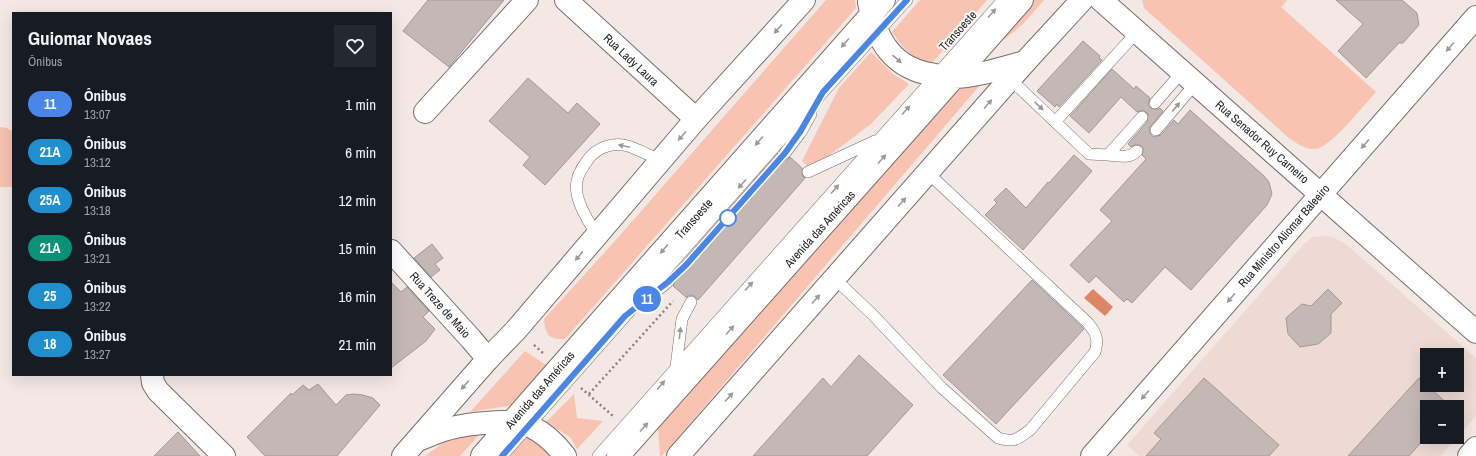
<!DOCTYPE html>
<html lang="pt">
<meta charset="utf-8">
<style>
body{margin:0;font-family:"Archivo Narrow",sans-serif;background:#242831;color:#f1f3f6;height:100vh;display:flex;flex-direction:column;font-size:15px;white-space:nowrap}
*{box-sizing:border-box;margin:0}
p{font-size:13px;color:#9ea1a6}
.icon{flex:none;width:22px;height:22px;fill:none;stroke:currentColor;stroke-width:2;stroke-linecap:round;stroke-linejoin:round}
.map{position:relative;flex:1;overflow:hidden}
.drawer{position:absolute;left:12px;top:12px;width:380px;height:364px;display:flex;flex-direction:column;background:#171b24;border-radius:0px;box-shadow:0 4px 16px #0002}
.drawer>*{flex:none}
.badge{padding:0 8px;border-radius:13px;font-size:14px;line-height:26px}
.tools{position:absolute;left:1420px;top:348px;display:grid;gap:8px}
.tools a{display:grid;place-items:center;width:44px;height:44px;border-radius:0px;background:#171b24;box-shadow:0 4px 16px #0002;font-size:20px}
.map>.badge{position:absolute;translate:-50% -50%;box-shadow:0 0 0 2px #fff}
.round{display:grid;place-items:center;flex:none;width:42px;height:42px;border-radius:0px;background:#242831}
.headline{display:flex;align-items:center;justify-content:space-between;height:68px;padding:0 16px}
h1{font-size:19px;font-weight:700;line-height:30px}
ul{padding:0;list-style:none}
li{display:flex;align-items:center;gap:12px;height:48px;padding:0 16px}
li div{flex:1}
li b{display:block;font-size:15px}
li em{font-style:normal}
li .badge{min-width:44px;font-weight:700;text-align:center}
.map>svg:first-child{display:block}
</style>
<div class="map">
<svg width="1476" height="456" viewBox="0 0 1476 456">
<rect width="100%" height="100%" fill="#f3e8e4"/>
<path fill="#eedad3" fill-rule="evenodd" d="M 1324,236 L 1333,237 L 1346,244 L 1476,358 L 1476,416 L 1440,456 L 1139,456 L 1127,445 L 1304,244 L 1313,237 ZM 1427,355 L 1457,355 L 1457,385 L 1427,385 ZM 1427,407 L 1457,407 L 1457,437 L 1427,437 Z"/>
<path fill="#f8c3b0" d="M 826,0 L 855,0 L 856,8 L 565,339 L 557,339 L 549,336 L 545,328 L 544,319 L 615,241 Z
M 920,0 L 987,0 L 931,64 C 912,58 902,47 892,32 Z
M 1028,0 L 1044,0 L 1023,24 L 1005,39 L 982,52 Z
M 1142,0 L 1287,0 L 1281,7 L 1376,92 C 1364,105 1331,147 1316,149 C 1306,150 1298,144 1290,139 L 1144,8 Z
M 871,52 L 893,74 L 909,84 L 871,124 L 811,169 L 802,161 L 839,88 Z
M 981,84 L 662,456 L 660,456 L 658,428 L 956,88 Z
M 0,127 L 7,128 L 13,132 L 13,187 L 0,187 Z
M 525,351 L 546,365 L 513,405 L 470,412 Z
M 574,394 L 577,418 L 603,421 L 577,449 L 570,437 L 546,422 Z
M 486,427 L 460,456 L 425,456 L 443,443 L 469,431 Z
M 524,436 L 535,440 L 555,456 L 507,456 Z"/>
<path fill="#dd8565" d="M 1093,289 L 1113,307 L 1105,316 L 1084,298 Z"/>
<path fill="#c3b8b4" stroke="#a39895" d="M 428,0 L 504,0 L 449,67 L 403,31 Z
M 1336,0 L 1402,0 L 1417,13 L 1419,25 L 1403,43 L 1399,43 L 1366,78 L 1338,51 L 1363,24 Z
M 1083,41 L 1100,56 L 1099,58 L 1102,60 L 1059,107 L 1057,104 L 1055,107 L 1037,91 Z
M 1112,69 L 1134,89 L 1136,86 L 1150,98 L 1148,105 L 1151,108 L 1157,110 L 1160,108 L 1163,111 L 1149,128 L 1150,133 L 1152,136 L 1155,137 L 1161,135 L 1174,120 L 1178,124 L 1190,110 L 1264,176 L 1269,182 L 1272,194 L 1267,205 L 1191,290 L 1165,267 L 1132,303 L 1127,299 L 1124,302 L 1096,276 L 1089,283 L 1070,265 L 1112,221 L 1100,210 L 1146,159 L 1142,155 L 1144,150 L 1142,146 L 1136,144 L 1131,147 L 1128,144 L 1147,122 L 1148,114 L 1143,110 L 1137,112 L 1121,97 L 1089,133 L 1070,116 Z
M 528,78 L 568,113 L 577,103 L 600,124 L 545,185 L 523,165 L 530,157 L 489,121 Z
M 778,153 L 781,159 L 787,160 L 790,157 L 802,168 L 802,175 L 805,178 L 698,300 L 694,296 L 690,295 L 686,297 L 673,286 L 675,281 L 670,276 Z
M 1074,155 L 1092,171 L 1023,250 L 985,215 L 997,203 L 994,200 L 1006,188 L 1026,208 L 1048,182 L 1049,183 Z
M 432,244 L 443,258 L 435,264 L 440,270 L 431,277 L 414,258 Z
M 1032,280 L 1084,329 L 996,424 L 943,375 Z
M 391,282 L 401,292 L 407,287 L 429,311 L 423,317 L 435,329 L 426,341 L 391,368 Z
M 1328,289 L 1342,303 L 1331,314 L 1331,333 L 1318,344 L 1300,347 L 1288,334 L 1286,318 L 1302,304 L 1311,306 Z
M 859,355 L 913,405 L 867,456 L 753,456 L 823,378 L 831,387 Z
M 1204,378 L 1279,445 L 1269,456 L 1146,456 L 1161,439 L 1154,433 Z
M 1419,378 L 1451,407 L 1427,407 L 1427,436 L 1409,456 L 1348,456 Z
M 318,384 L 336,405 L 346,395 L 354,394 L 363,395 L 373,398 L 380,405 L 337,456 L 265,456 L 247,437 L 291,393 L 292,395 L 303,385 L 309,390 Z
M 178,432 L 200,456 L 154,456 Z"/>
<g fill="none" stroke-linecap="round" stroke-linejoin="round">
<g stroke="#796f6c" stroke-width="12">
<path id="lane" d="M 1010,79 L 1089,154 L 1108,155 L 1142,117
M 1155,103 L 1182,72
M 1055,122 L 1137,32
M 1156,130 L 1195,84
M 785,153 L 801,132 L 811,114
M 1108,155 C 1119,156 1129,159 1137,151
M 808,172 L 875,141
M 597,235 C 588,221 573,198 577,181 C 578,172 585,164 590,157 C 598,148 611,143 623,145 C 633,146 650,156 660,160
M 834,278 L 873,315 L 942,388 L 998,438 C 1015,443 1017,439 1030,430 L 1095,352 C 1099,339 1096,333 1088,323 L 928,173
M 649,297 L 668,282
M 676,367 L 682,319 L 691,302
M 502,456 L 823,92 L 907,0
M 598,456 L 1003,0"/>
</g>
<g stroke="#796f6c" stroke-width="24">
<path id="street" d="M 566,0 L 696,119
M 1101,0 L 1476,332
M 425,112 L 527,0
M 391,251 L 471,339 L 488,359
M 152,375 L 153,383 L 158,391 L 224,456
M 1092,456 L 1476,17
M 1469,456 L 1476,448"/>
</g>
<g stroke="#796f6c" stroke-width="24">
<path id="secondary" d="M 403,456 L 488,359 L 516,330 L 696,119 L 804,0
M 678,456 L 1025,62 L 1082,0"/>
</g>
<g stroke="#796f6c" stroke-width="24">
<path id="highway" d="M 869,2 C 876,41 893,69 935,75 C 941,76 947,77 953,77 C 975,77 1003,68 1025,62
M 418,440 C 428,436 437,432 447,429 C 466,424 512,418 530,426 C 544,433 556,444 565,456
M 482,456 L 559,368 L 884,0
M 618,456 L 920,116 L 1022,0"/>
</g>
<path stroke="#88817e" stroke-width="2.5" stroke-dasharray="2 3" stroke-linecap="butt" d="M 534,345 L 544,354
M 581,388 L 613,416
M 589,394 L 673,301"/>
<use href="#lane" stroke="#fff" stroke-width="11"/>
<use href="#street" stroke="#fff" stroke-width="22"/>
<use href="#secondary" stroke="#fff" stroke-width="22"/>
<use href="#highway" stroke="#fff" stroke-width="22"/>
</g>
<defs><path id="oneway-solid" d="M-6-.8H1V-3.2L6.5 0L1 3.2V.8H-6Z"/></defs>
<g fill="#9c9a99">
<use href="#oneway-solid" transform="translate(992 13) rotate(-48)"/>
<use href="#oneway-solid" transform="translate(778 29) rotate(132)"/>
<use href="#oneway-solid" transform="translate(845 43) rotate(131)"/>
<use href="#oneway-solid" transform="translate(1450 47) rotate(131)"/>
<use href="#oneway-solid" transform="translate(897 59) rotate(41)"/>
<use href="#oneway-solid" transform="translate(988 104) rotate(-49)"/>
<use href="#oneway-solid" transform="translate(1039 106) rotate(43)"/>
<use href="#oneway-solid" transform="translate(1176 107) rotate(-49)"/>
<use href="#oneway-solid" transform="translate(906 110) rotate(-48)"/>
<use href="#oneway-solid" transform="translate(682 136) rotate(131)"/>
<use href="#oneway-solid" transform="translate(759 141) rotate(131)"/>
<use href="#oneway-solid" transform="translate(1365 144) rotate(131)"/>
<use href="#oneway-solid" transform="translate(624 146) rotate(-168)"/>
<use href="#oneway-solid" transform="translate(882 159) rotate(-48)"/>
<use href="#oneway-solid" transform="translate(742 184) rotate(132)"/>
<use href="#oneway-solid" transform="translate(835 189) rotate(-48)"/>
<use href="#oneway-solid" transform="translate(902 202) rotate(-48)"/>
<use href="#oneway-solid" transform="translate(664 249) rotate(131)"/>
<use href="#oneway-solid" transform="translate(579 256) rotate(130)"/>
<use href="#oneway-solid" transform="translate(749 286) rotate(-48)"/>
<use href="#oneway-solid" transform="translate(1231 298) rotate(131)"/>
<use href="#oneway-solid" transform="translate(816 299) rotate(-48)"/>
<use href="#oneway-solid" transform="translate(730 330) rotate(-48)"/>
<use href="#oneway-solid" transform="translate(680 333) rotate(-83)"/>
<use href="#oneway-solid" transform="translate(465 385) rotate(131)"/>
<use href="#oneway-solid" transform="translate(661 385) rotate(-49)"/>
<use href="#oneway-solid" transform="translate(1145 395) rotate(131)"/>
<use href="#oneway-solid" transform="translate(729 397) rotate(-48)"/>
<use href="#oneway-solid" transform="translate(644 427) rotate(-48)"/>
</g>
<g fill="none" stroke-linecap="round" stroke-linejoin="round">
<g stroke="#fff" stroke-width="9">
<path id="line" d="M 502,456 L 625,316 L 668,282 L 686,265 L 785,153 L 800,132 L 823,92 L 907,0"/>
</g>
<use href="#line" stroke="#4a86e8" stroke-width="6"/>
</g>
<circle fill="#fff" stroke="#4a86e8" stroke-width="2" cx="728" cy="218" r="8"/>
<g text-anchor="middle" dominant-baseline="central" stroke-width="4" stroke-linejoin="round" paint-order="stroke">
<g font-size="12" fill="#221e1d" stroke="#fff">
<text transform="translate(958 31) rotate(-48)">Transoeste</text>
<text transform="translate(631 60) rotate(43)">Rua Lady Laura</text>
<text transform="translate(1262 142) rotate(41)">Rua Senador Ruy Carneiro</text>
<text transform="translate(694 219) rotate(-48)">Transoeste</text>
<text transform="translate(820 229) rotate(-48)">Avenida das Américas</text>
<text transform="translate(1284 236) rotate(-49)">Rua Ministro Aliomar Baleeiro</text>
<text transform="translate(440 305) rotate(48)">Rua Treze de Maio</text>
<text transform="translate(540 390) rotate(-49)">Avenida das Américas</text>
</g>
</g>
</svg>
<div class="tools">
<a>+</a>
<a>−</a>
</div>
<b class="badge" style="left:647px;top:299px;background:#4a86e8;color:#fff">11</b>
<section class="drawer">
<div class="headline"><div><h1>Guiomar Novaes</h1><p>Ônibus</p></div><a class="round"><svg class="icon" aria-label="heart" viewBox="0 0 24 24"><path d="M12 20l-8-8c-3-5 5-10 8-4 3-6 11-1 8 4z"/></svg></a></div>
<ul>
<li><span class="badge" style="background:#4a86e8;color:#fff">11</span><div><b>Ônibus</b><p>13:07</p></div><em>1 min</em></li>
<li><span class="badge" style="background:#1f8fcf;color:#fff">21A</span><div><b>Ônibus</b><p>13:12</p></div><em>6 min</em></li>
<li><span class="badge" style="background:#1f8fcf;color:#fff">25A</span><div><b>Ônibus</b><p>13:18</p></div><em>12 min</em></li>
<li><span class="badge" style="background:#0c9179;color:#fff">21A</span><div><b>Ônibus</b><p>13:21</p></div><em>15 min</em></li>
<li><span class="badge" style="background:#1f8fcf;color:#fff">25</span><div><b>Ônibus</b><p>13:22</p></div><em>16 min</em></li>
<li><span class="badge" style="background:#1f8fcf;color:#fff">18</span><div><b>Ônibus</b><p>13:27</p></div><em>21 min</em></li>
</ul>
</section>
</div>
